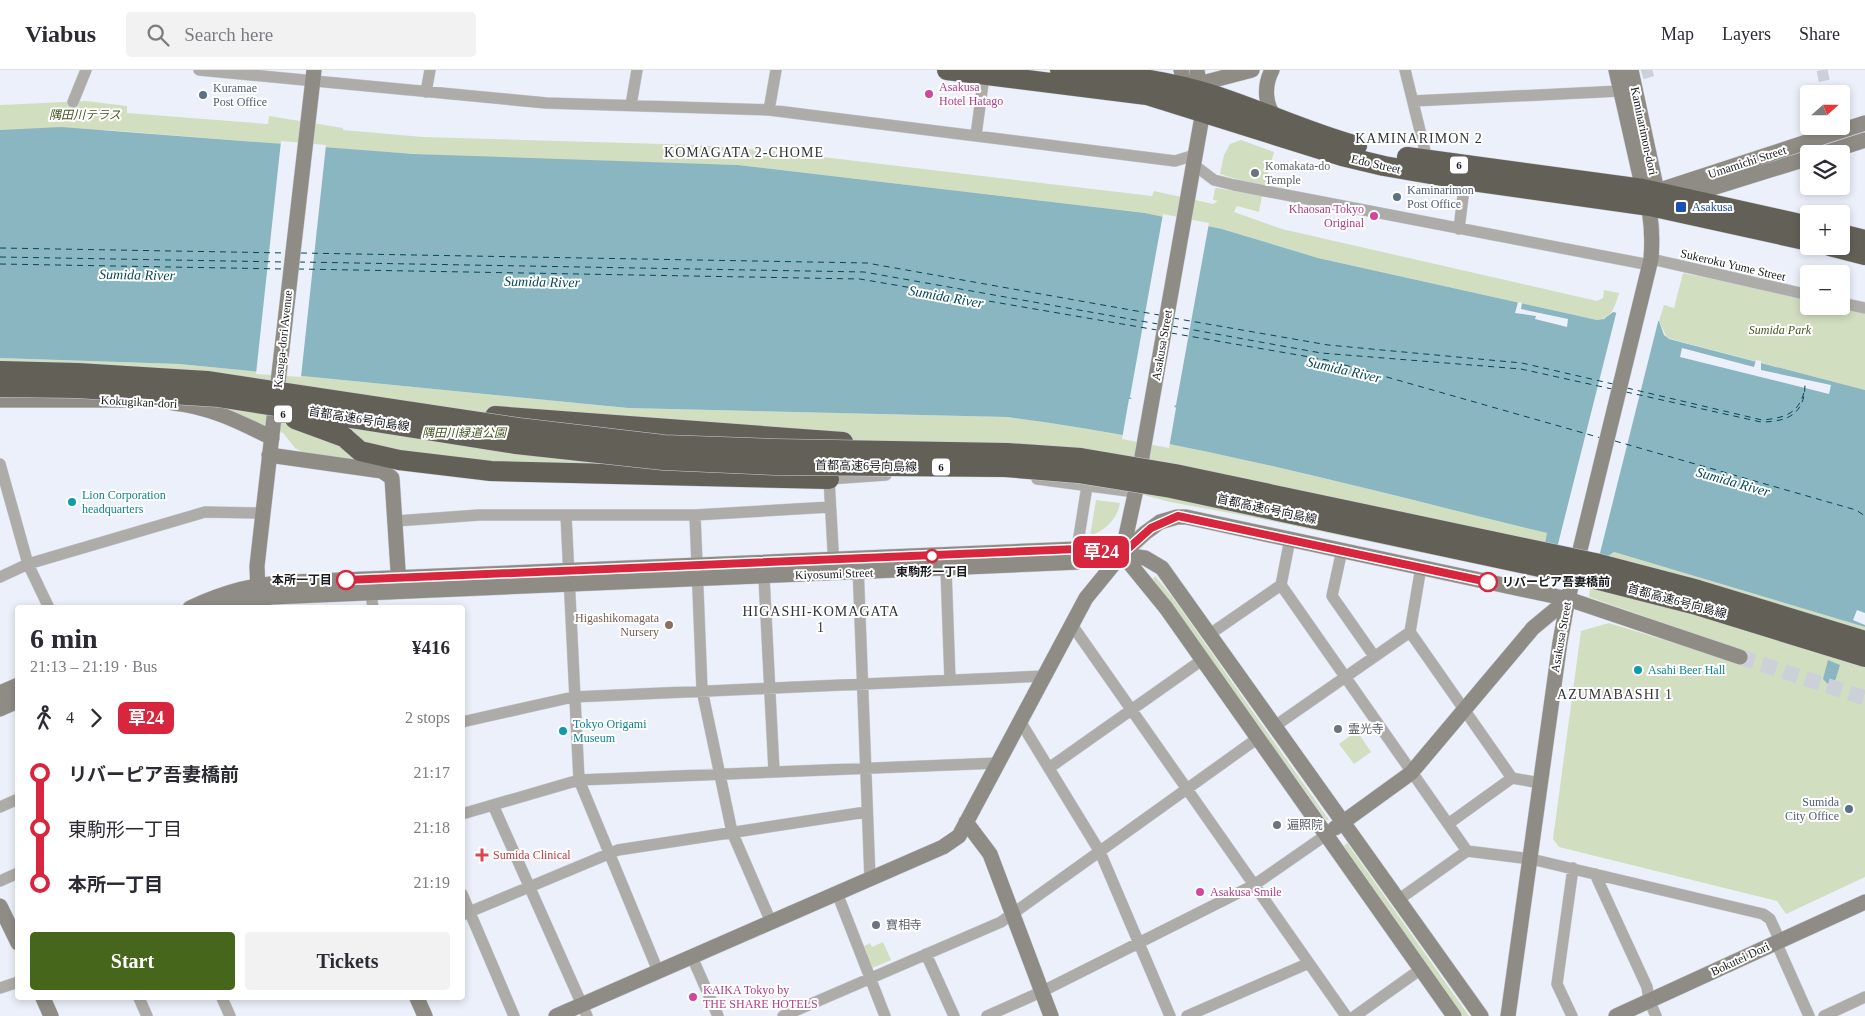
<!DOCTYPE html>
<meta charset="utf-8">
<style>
body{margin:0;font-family:"Times New Roman","Noto Sans JP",serif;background:#f2f2f3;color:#2b2b33;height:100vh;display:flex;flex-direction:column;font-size:19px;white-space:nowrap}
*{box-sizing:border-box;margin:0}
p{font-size:16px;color:#7c7c81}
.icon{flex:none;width:28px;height:28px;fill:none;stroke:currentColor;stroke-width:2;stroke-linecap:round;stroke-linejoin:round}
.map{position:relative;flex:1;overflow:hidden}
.details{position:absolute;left:15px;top:535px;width:450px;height:395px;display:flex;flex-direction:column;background:#fff;border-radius:5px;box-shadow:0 2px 8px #0003}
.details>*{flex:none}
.badge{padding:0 10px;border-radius:8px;font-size:18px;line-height:32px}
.needle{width:32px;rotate:69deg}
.tools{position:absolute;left:1800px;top:15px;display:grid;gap:10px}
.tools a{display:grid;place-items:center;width:50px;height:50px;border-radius:5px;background:#fff;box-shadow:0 2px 8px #0003;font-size:25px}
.map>.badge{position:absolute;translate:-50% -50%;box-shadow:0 0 0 2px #fff}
.legs{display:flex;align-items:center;gap:8px;height:55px;padding:0 15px;font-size:16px}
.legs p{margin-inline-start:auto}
.summary{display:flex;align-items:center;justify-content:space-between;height:85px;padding:0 15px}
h1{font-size:28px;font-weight:800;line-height:38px}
.action{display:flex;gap:10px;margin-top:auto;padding:10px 15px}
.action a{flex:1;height:58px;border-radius:5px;background:#46661b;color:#fff;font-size:20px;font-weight:800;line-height:58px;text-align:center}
.action a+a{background:#f2f2f3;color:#2b2b33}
ul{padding:0 15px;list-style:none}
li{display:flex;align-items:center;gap:18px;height:55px;font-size:19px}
li i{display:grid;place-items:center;width:8px;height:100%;margin:0 6px;background:currentColor}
li i::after{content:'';width:12px;height:12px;margin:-6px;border:4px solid;border-radius:50%;background:#fff}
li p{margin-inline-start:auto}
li:first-child i{background:linear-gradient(#0000 50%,currentColor 0)}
li:last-child i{background:linear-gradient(currentColor 50%,#0000 0)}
header{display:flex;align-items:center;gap:30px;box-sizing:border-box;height:70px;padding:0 25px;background:#fff;border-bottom:1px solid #e1e1e2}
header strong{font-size:24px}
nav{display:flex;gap:28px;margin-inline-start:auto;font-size:18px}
.search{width:350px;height:45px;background:#f2f2f3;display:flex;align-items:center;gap:12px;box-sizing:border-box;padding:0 18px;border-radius:5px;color:#7c7c81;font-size:19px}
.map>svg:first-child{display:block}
</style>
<header>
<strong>Viabus</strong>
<div class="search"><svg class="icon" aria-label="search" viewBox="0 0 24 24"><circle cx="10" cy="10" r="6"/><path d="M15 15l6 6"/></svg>Search here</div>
<nav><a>Map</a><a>Layers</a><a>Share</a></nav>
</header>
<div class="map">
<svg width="1865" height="946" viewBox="0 0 1865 946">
<rect width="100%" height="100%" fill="#ecf0fa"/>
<path fill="#d2dec0" d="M 86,31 L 127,36 L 127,43 L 268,54 L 269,46 L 343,58 L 343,60 L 423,67 L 697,75 L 772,81 L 1152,126 L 1154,121 L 1213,134 L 1218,131 L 1213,130 L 1215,118 L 1217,118 L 1262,126 L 1259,142 L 1237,136 L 1234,142 L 1282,159 L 1597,231 L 1603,228 L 1604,220 L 1619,223 C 1615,236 1612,249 1597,250 L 1318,188 L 1222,159 L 1145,143 L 738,95 L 469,87 L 366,81 L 107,60 L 0,60 L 0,35 Z
M 1241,70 L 1274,82 L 1264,118 L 1220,104 L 1224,85 L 1230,74 Z
M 1683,203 L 1809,228 L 1809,236 L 1841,236 L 1865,242 L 1865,320 L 1667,268 L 1659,251 L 1664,235 L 1674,238 Z
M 0,288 L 179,294 L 628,338 L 1007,347 C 1190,370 1369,420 1547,463 L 1545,473 L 1607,486 L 1614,482 L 1865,557 L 1865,807 L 1786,844 L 1777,831 L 1559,777 L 1553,769 L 1581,561 L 1609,553 L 1740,593 L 1744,581 L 1589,527 L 1590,518 L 1252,447 L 1170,432 L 1110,416 L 1035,406 L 368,392 L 304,383 L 295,378 L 283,363 L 234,344 L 178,331 L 0,324 Z
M 1096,430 L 1120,433 C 1118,449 1104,461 1090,466 Z
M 1155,506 L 1173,528 L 1329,750 L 1326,750 L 1153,509 Z
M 1357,661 L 1371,682 L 1354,694 L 1339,674 Z
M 1347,773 L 1469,946 L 1463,946 L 1344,776 Z
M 883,872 L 891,890 L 872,898 L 864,876 L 870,873 L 872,877 Z"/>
<path fill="#8ab6c1" d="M 61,57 L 414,84 L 738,95 L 1145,143 L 1222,159 L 1318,188 L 1597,250 L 1604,249 L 1613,242 L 1659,251 L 1664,265 L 1669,269 L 1865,320 L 1865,557 L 1614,482 L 1608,486 L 1545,473 L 1547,463 C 1368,420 1190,370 1007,347 L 628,338 L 179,294 L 0,288 L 0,60 Z
M 1828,590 L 1840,595 L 1835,611 L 1828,614 L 1823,609 Z"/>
<path fill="#ecf0fa" d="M 281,71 L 326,75 L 301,307 L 256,304 Z
M 1163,144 L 1209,153 L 1176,335 L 1174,336 L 1176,338 L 1169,378 L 1122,369 L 1129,329 L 1132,329 L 1130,327 Z
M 1518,232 L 1522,233 L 1521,239 L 1568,249 L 1567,257 L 1535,249 L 1536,246 L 1515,243 Z
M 1617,240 L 1659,248 L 1599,487 L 1557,478 Z
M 1682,278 L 1754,297 L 1756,290 L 1761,291 L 1761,300 L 1831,315 L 1829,324 L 1680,287 Z
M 1857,540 L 1865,543 L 1865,555 L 1853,550 Z"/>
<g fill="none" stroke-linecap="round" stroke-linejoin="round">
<path stroke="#024753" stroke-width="1" stroke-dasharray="6 5" stroke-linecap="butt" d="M 0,178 L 287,183
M 301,183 L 867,193 L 1159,245
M 0,187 L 285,192
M 299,192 L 864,202 L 1158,254
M 0,194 L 284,199
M 298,199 L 860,209 L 1157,260
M 1173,248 L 1328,275 L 1522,293 L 1613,314
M 1172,256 L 1321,283 L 1521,299 L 1612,319
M 1171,263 L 1327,290 L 1601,368
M 1627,318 L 1762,350 C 1786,348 1800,343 1805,318
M 1626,322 L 1761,352 C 1789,352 1805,343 1805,314
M 1615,371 L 1856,440 L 1865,446"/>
<path stroke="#ccd0d9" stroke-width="11" stroke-dasharray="11 5.5" stroke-linecap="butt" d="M 1822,0 L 1827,24
M 1642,4 L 1655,0"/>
<path stroke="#ccd0d9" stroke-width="15" stroke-dasharray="15 8" stroke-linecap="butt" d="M 1740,587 L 1865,628"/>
<g stroke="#caced7" stroke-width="12">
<path id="street" d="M 199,0 L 546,33 L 769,40 L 1175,91 L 1195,85
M 1405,0 L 1428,93
M 426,22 L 430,0
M 1413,31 L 1620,21
M 73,32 L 86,0
M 631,35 L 637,0
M 769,40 L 776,0
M 976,65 L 984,6
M 1193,94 L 1214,110 L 1234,115 L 1650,195
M 1459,159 L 1465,110
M 1651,189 L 1809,225
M 1841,233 L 1865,238
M 0,394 L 28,494 L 49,538
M 1037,409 L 1135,422
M 566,445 L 579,710 L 658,901
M 695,445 L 702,620 L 732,762 L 771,852
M 396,451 L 479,445 L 695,445 L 830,437
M 1290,469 L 1281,515 L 1467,781
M 1077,479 L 1087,416
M 1342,480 L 1332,526 L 1374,586
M 858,495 L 870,809
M 834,497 L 829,409 L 886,405
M 1421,497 L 1410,562 L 1512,708 L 1540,713
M 946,499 L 950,610
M 0,507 L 28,494 L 205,442 L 263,443
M 764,507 L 774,701
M 371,524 L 373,538
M 1072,555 L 1346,946
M 1210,564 L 1281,515
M 1020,651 L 1100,782 L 1170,946
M 462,652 L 573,627 L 1044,606
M 1275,656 L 1410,562
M 1049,698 L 1202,590
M 493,735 L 587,946
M 0,737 L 18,729
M 462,744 L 579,710 L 998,693
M 1448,754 L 1512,708
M 1595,804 L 1647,917 L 1649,930 L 1656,946
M 0,811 L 18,803
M 837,823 L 885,946
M 462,824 L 514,946
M 1398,830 L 1467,781 L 1531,789 L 1763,844 L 1770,849 L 1780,871
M 462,845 L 618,780 L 866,742
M 1776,872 L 1809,946
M 926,884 L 954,946
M 692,887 L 718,946
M 0,918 L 18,912
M 139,928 L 147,946
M 222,928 L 230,946
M 783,946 L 1001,852 L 1258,668
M 987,946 L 1041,922 L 1254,815 L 1326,765
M 1187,946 L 1309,893
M 1355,946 L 1421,899
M 1572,946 L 1557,914 L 1573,798
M 1824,946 L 1865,927"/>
</g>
<g stroke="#caced7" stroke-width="16">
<path id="secondary" d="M 1181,0 L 1187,24
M 1272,0 C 1264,15 1264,37 1277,49
M 1631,0 L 1657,121
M 1191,16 L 1252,0
M 1822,84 L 1865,70
M 1657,121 L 1865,53
M 1683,127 L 1809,88
M 0,330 L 127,330
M 173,333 C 208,336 240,352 272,368
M 269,385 L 382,401 L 392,408 L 399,516
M 1122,484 L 1166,538 L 1454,946
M 1122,484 L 1137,415 L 1203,41 L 1197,0
M 258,524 L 257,496 L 263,443 L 314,0
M 190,538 C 227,521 254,514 294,512 L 1077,479 L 1145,488 L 1162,498 L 1481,946
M 224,538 L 241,531 L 272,527 L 1079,492 L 1106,487
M 0,623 L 18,615
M 0,639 L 18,631
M 966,752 L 990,784 L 1051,946
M 1335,758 L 1411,703 L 1533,558 L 1568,529
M 0,836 L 18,873
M 43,928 L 51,946
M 417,928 L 425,946
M 556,946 L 943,777 L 959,766 L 1086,528 L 1122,484 L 1145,463 L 1160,452 L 1177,447 L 1186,447 L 1568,529 L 1740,587
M 1508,946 L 1560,572 L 1568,529 L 1651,189 C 1653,164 1652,142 1643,119 L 1616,0
M 1616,946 L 1865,832"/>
</g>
<g stroke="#caced7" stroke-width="21">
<path id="highway" d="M 947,0 L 1147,25 L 1342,86 L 1384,96 L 1465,110 L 1650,136 L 1809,171
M 1060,0 C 1102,4 1144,7 1184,17 C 1243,31 1298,60 1357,76
M 1407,87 L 1643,119 L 1809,156
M 1841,164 L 1865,170
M 1830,176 L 1865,185
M 495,346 L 843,372
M 344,367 L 360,381 L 399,390 L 491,401 L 829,409"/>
</g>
<use href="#street" stroke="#aeaca8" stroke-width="11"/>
<use href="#secondary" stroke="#8e8c85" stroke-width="15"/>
<use href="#highway" stroke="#636058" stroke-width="20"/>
<g stroke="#caced7" stroke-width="21" stroke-linecap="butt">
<path id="highway-bridge" d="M 0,301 L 78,303 L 207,311 L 519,358 L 664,375 L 775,379 L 1007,383 L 1081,388 L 1175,404 L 1595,493 L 1698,520 L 1865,571
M 0,317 L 77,318 L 219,327 L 516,374 L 663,390 L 775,395 L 1005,397 L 1078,403 L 1171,418 L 1591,508 L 1693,534 L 1865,587
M 295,349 L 344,367"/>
</g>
<use href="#highway-bridge" stroke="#636058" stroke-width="20"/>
</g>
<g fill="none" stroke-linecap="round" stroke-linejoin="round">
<g stroke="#fff" stroke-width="11">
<path id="line-1" d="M 346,510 L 1077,479 L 1122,484 L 1151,458 L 1178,446 L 1488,512"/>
</g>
<use href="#line-1" stroke="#d7263d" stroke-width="8"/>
</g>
<g fill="#d1479c" stroke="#fff" stroke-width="2">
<circle cx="929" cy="24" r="5"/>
<circle cx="1374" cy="146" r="5"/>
<circle cx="1200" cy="822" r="5"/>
<circle cx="693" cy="927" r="5"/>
</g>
<g fill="#5c6f8a" stroke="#fff" stroke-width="2">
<circle cx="203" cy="25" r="5"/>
<circle cx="1397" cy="127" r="5"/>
<circle cx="1849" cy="739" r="5"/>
</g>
<g fill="#6b7280" stroke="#fff" stroke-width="2">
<circle cx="1255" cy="103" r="5"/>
<circle cx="1338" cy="659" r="5"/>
<circle cx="1277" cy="755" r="5"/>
<circle cx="876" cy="855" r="5"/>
</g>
<rect fill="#1a4fb4" stroke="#fff" stroke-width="2" x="1675" y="131" width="12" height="12" rx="2.5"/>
<g fill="#0f9aa8" stroke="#fff" stroke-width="2">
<circle cx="72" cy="432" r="5"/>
<circle cx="1638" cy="600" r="5"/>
<circle cx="563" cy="661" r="5"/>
</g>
<g fill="#fff" stroke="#d7263d" stroke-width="2.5">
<circle cx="932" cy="486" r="6"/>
<circle cx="346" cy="510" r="9"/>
<circle cx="1488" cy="512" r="9"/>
</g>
<circle fill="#8d6e63" stroke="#fff" stroke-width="2" cx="669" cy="555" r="5"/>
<path fill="#e0444e" stroke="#fff" stroke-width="2" d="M479.5 777.5h5v5h5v5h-5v5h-5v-5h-5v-5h5z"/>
<g text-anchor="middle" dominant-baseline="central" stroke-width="4" stroke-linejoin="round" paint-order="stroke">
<g fill="#fff" stroke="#5e5f62" stroke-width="1">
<rect x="1450" y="86.5" width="18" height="17" rx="4"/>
<rect x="274" y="335.5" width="18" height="17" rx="4"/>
<rect x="932" y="388.5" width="18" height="17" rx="4"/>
</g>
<g font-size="11" font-weight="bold" fill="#191b1e">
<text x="1459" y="95">6</text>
<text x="283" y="344">6</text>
<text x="941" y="397">6</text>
</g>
<g font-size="12" fill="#b23c85" stroke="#fff" text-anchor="start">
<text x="939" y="17">Asakusa<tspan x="939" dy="14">Hotel Hatago</tspan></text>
<text x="1364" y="139" text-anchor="end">Khaosan Tokyo<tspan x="1364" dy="14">Original</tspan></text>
<text x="1210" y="822">Asakusa Smile</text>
<text x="703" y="920">KAIKA Tokyo by<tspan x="703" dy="14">THE SHARE HOTELS</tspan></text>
</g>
<g font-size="12" fill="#4e5e75" stroke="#fff" text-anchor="start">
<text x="213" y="18">Kuramae<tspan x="213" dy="14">Post Office</tspan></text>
<text x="1407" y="120">Kaminarimon<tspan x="1407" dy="14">Post Office</tspan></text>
<text x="1839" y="732" text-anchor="end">Sumida<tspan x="1839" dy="14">City Office</tspan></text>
</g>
<g font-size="12" font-style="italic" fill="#445521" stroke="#fff">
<text x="85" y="45">隅田川テラス</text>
<text x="1780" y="260">Sumida Park</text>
<text x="464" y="363">隅田川緑道公園</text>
</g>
<g font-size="12" fill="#191b1e" stroke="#fff">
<text transform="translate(1644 61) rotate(78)">Kaminarimon-dori</text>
<text transform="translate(1747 92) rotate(-18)">Umamichi Street</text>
<text transform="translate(1376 94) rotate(13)">Edo Street</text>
<text transform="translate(1733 195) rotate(13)">Sukeroku Yume Street</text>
<text transform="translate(283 269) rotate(-84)">Kasuga-dori Avenue</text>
<text transform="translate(1162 275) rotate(-80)">Asakusa Street</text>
<text transform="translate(139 332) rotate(3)">Kokugikan-dori</text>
<text transform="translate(359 349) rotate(9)">首都高速6号向島線</text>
<text transform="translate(866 396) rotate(1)">首都高速6号向島線</text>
<text transform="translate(1267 439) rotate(12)">首都高速6号向島線</text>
<text transform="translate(834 504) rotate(-2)">Kiyosumi Street</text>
<text transform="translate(1677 531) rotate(15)">首都高速6号向島線</text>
<text transform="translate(1561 567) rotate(-80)">Asakusa Street</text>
<text transform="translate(1740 889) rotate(-25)">Bokutei Dori</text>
</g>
<g font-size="12" fill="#5b616d" stroke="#fff" text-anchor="start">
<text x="1265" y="96">Komakata-do<tspan x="1265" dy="14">Temple</tspan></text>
<text x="1348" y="659">霊光寺</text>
<text x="1287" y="755">遍照院</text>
<text x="886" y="855">寶相寺</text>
</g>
<g font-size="12" fill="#164399" stroke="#fff" text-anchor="start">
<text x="1692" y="137">Asakusa</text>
</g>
<g font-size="12" fill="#0d838f" stroke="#fff" text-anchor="start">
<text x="82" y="425">Lion Corporation<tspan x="82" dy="14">headquarters</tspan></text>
<text x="1648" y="600">Asahi Beer Hall</text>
<text x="573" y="654">Tokyo Origami<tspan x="573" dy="14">Museum</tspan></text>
</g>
<g font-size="12" font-weight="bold" fill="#191b1e" stroke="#fff">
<text x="932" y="502">東駒形一丁目</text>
<text x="332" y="510" text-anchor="end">本所一丁目</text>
<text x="1502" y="512" text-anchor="start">リバーピア吾妻橋前</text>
</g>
<g font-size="12" fill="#785e54" stroke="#fff" text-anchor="end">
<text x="659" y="548">Higashikomagata<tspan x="659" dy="14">Nursery</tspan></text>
</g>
<g font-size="12" fill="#be3a42" stroke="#fff" text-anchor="start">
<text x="493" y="785">Sumida Clinical</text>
</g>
<g font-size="14" letter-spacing="1" fill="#30343b" stroke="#fff">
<text x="1419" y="68">KAMINARIMON 2</text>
<text x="744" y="82">KOMAGATA 2-CHOME</text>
<text x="821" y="541">HIGASHI-KOMAGATA<tspan x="821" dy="16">1</tspan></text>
<text x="1615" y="624">AZUMABASHI 1</text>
</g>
<g font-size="14" font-style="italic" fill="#024753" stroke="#fff">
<text transform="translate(137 205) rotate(1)">Sumida River</text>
<text transform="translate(542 212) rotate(1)">Sumida River</text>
<text transform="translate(946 227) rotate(10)">Sumida River</text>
<text transform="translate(1344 300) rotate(13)">Sumida River</text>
<text transform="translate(1733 412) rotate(16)">Sumida River</text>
</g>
</g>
</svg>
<div class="tools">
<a><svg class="needle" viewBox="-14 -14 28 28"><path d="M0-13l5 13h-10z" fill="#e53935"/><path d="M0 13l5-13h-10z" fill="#7c7c81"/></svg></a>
<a><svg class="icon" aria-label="layers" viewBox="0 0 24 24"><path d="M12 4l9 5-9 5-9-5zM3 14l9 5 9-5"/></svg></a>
<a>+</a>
<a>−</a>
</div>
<b class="badge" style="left:1101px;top:482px;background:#d7263d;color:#fff">草24</b>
<section class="details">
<div class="summary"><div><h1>6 min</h1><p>21:13 – 21:19 · Bus</p></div><b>¥416</b></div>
<div class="legs"><svg class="icon" aria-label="walk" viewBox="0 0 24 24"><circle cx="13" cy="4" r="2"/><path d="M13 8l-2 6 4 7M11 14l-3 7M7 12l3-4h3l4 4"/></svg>4<svg class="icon" aria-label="forward" viewBox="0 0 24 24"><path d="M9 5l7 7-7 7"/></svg><b class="badge" style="background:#d7263d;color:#fff">草24</b><p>2 stops</p></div>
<ul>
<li><i style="color:#d7263d"></i><b>リバーピア吾妻橋前</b><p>21:17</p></li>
<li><i style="color:#d7263d"></i><span>東駒形一丁目</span><p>21:18</p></li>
<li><i style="color:#d7263d"></i><b>本所一丁目</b><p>21:19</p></li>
</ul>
<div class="action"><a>Start</a><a>Tickets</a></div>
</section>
</div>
